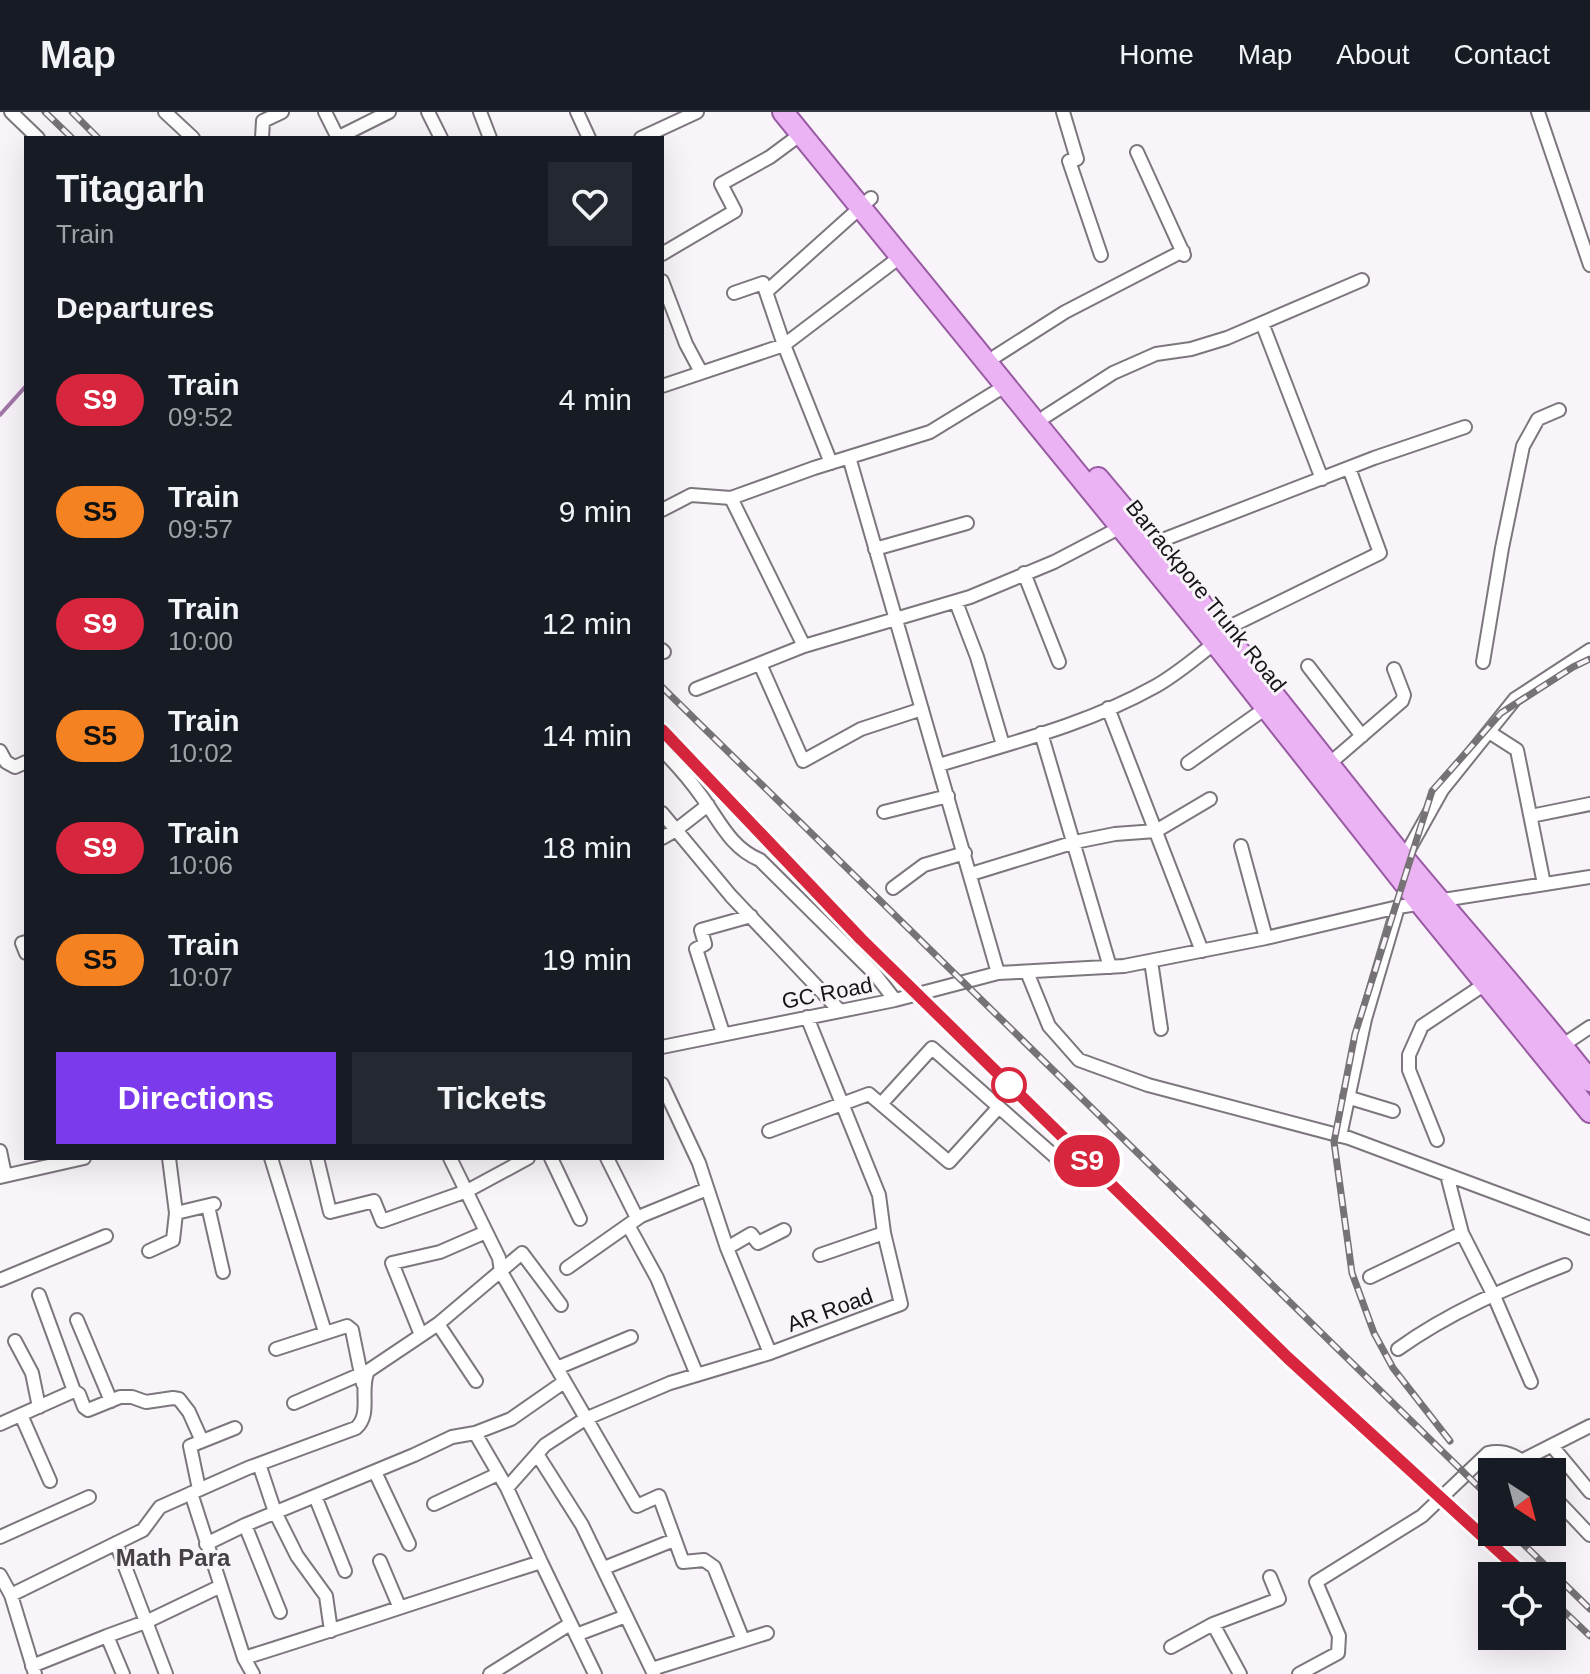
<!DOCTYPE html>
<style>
body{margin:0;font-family:Helvetica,sans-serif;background:#242831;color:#f1f3f6;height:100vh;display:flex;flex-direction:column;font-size:30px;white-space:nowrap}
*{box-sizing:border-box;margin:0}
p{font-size:26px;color:#9ea1a6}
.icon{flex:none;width:44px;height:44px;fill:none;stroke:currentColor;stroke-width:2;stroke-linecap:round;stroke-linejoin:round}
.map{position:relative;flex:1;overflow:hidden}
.details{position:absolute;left:24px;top:24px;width:640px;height:1024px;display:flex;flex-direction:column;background:#171b24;border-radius:0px;box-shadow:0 8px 32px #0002}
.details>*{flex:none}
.badge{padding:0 16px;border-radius:26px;font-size:28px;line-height:52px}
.needle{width:52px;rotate:144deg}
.fabs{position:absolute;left:1478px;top:1346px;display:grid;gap:16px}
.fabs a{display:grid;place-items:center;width:88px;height:88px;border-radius:0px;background:#171b24;box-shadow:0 8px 32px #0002;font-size:40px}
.map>.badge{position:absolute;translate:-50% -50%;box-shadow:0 0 0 4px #fff}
h2{padding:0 32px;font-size:30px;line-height:72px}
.round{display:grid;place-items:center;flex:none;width:84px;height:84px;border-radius:0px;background:#242831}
.headline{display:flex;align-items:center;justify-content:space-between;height:136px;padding:0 32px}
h1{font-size:38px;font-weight:700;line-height:60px}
.button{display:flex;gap:16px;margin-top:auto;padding:16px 32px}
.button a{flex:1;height:92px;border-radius:0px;background:#7c3aed;color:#fff;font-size:32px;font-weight:700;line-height:92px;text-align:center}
.button a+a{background:#242831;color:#f1f3f6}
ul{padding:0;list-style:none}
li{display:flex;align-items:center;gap:24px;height:112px;padding:0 32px}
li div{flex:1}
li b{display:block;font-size:30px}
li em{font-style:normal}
li .badge{min-width:88px;font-weight:700;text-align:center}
header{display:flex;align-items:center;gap:48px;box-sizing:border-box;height:112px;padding:0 40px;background:#171b24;border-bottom:2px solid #363941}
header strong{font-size:38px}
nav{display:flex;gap:44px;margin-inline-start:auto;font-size:28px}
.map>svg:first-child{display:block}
</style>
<header>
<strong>Map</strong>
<nav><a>Home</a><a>Map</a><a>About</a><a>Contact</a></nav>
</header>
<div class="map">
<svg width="1590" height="1562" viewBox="0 0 1590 1562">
<rect width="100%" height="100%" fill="#f9f3fa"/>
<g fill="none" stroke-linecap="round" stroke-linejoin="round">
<path stroke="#a177a8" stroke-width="4" d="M 0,303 L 26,274"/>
<g stroke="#7c767d" stroke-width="16">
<path id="minor" d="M 11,0 L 38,26
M 165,0 L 193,26
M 325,0 L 338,26
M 428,0 L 441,26
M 480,0 L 490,26
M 577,0 L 589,26
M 1063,0 L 1077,47
M 1538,0 L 1590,153
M 262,26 L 263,9 L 282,0
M 337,26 L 389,0
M 641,26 L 697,0
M 1137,40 L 1184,143
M 1069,49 L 1101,143
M 662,142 L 735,99 L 721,72 L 770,45 L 801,22
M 662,169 L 686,232 L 701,260
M 766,180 L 871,86
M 734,181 L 763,171 L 784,233 L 831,351
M 1262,211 L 1322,367
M 996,244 L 1065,200 L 1183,139
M 662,274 L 784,233 L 900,145
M 1046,304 L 1113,261 L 1156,242 L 1191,237 L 1227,226 L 1362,168
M 849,345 L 998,861
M 731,386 L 804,534
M 662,398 L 691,383 L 731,386 L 814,356 L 930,320 L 1005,274
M 1152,432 L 1374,346 L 1465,315
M 875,437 L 967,411
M 1024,461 L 1059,550
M 956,490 L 977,545 L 1003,633
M 1223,518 L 1380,441 L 1349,356
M 662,538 L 664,540
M 1483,550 L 1502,436 L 1523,334 L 1538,307 L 1559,298
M 760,552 L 803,649 L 861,617 L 922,597
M 1308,554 L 1362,624
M 696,577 L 804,534 L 970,485 L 1054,450 L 1121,415
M 1108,596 L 1202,839
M 1489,620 L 1517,638 L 1544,772
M 1041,621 L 1110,855
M 662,638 C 677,653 690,668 702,685 C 720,710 731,736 760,748 L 874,861 L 895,888
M 0,639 L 6,650 L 15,655 L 26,650
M 1188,651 L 1266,596
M 1329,652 L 1402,589 L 1404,583 L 1394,557
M 939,653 C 1011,631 1088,612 1154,575 C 1176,563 1195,546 1215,531
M 884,700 L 948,684
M 662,701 L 731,784 L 840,899
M 1531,704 L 1590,692
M 662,726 L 676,718 L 708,693
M 1241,734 L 1266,826
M 1404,746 L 1442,678 L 1515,587 L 1590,538
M 971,762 L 1075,730 L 1115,722 L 1156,719 L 1210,687
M 893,776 L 924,753 L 965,741
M 26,830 L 22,831 L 26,841
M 1151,849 L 1161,917
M 1027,860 L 1049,914 L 1079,948 L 1148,973 L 1349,1026 L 1590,1116
M 723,921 L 696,837 L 705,832 L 701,818 L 751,804
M 1563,933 L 1590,915
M 662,935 L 895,888 L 998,861 L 1124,854 L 1266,826 L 1398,795 L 1590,765
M 662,972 L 699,1051 L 727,1136 L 770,1241
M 1347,985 L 1393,999
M 881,992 L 932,936 L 1060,1049
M 769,1019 L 869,982 L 949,1050 L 998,996
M 1340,1024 L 1365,907 L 1398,795
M 1437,1028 L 1409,958 L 1409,943 L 1422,914 L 1491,868
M 0,1039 L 5,1063
M 271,1046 L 325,1220
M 317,1046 L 330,1100 L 374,1089 L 382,1109 L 467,1079 L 528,1046
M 450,1046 L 499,1146 L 501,1160 L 637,1394 L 659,1384 L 683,1450 L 704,1448 L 714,1455 L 743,1528
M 551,1046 L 580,1107
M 607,1046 L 637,1106
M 1447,1063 L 1462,1121 L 1494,1184 L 1531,1270
M 0,1065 L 84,1046
M 208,1094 L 223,1160
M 176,1101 L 214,1092
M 628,1113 L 657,1166 L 697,1263
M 727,1136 L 751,1122 L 758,1131 L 784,1118
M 149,1139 L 173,1128 L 176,1101 L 169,1046
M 820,1143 L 884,1121
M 567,1156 L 641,1104 L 707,1077
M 1370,1165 L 1462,1121
M 0,1168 L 106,1124
M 39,1183 L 74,1279
M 77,1208 L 111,1289
M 438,1212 L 476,1269
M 421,1223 L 392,1151 L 440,1140 L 486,1120
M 15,1229 L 32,1261 L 39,1295
M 276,1237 L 347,1214 L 352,1218 L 363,1272
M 1398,1237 C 1448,1201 1508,1175 1565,1153
M 557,1256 L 631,1225
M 294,1291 L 361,1262
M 21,1303 L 50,1369
M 0,1312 L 74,1279 L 79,1282 L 84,1295 L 88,1298 L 120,1285 L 132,1285 L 146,1290 L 173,1286 L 179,1287 L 189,1300 L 202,1329
M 475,1321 L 507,1376 L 541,1450
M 1552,1334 L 1590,1380
M 537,1342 L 582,1413 L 654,1562
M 1523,1348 L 1590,1314
M 259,1352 L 275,1400 L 297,1444 L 326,1484 L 331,1519
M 375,1360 L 409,1432
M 507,1376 L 545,1333 L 585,1307 L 670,1271 L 770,1241 L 901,1192 L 884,1121 L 879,1083 L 807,905
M 199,1377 L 190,1334 L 235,1316
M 191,1381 L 244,1546 L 253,1562
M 1552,1383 L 1590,1423
M 315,1384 L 345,1459
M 434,1392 L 498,1362
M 245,1413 L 280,1500
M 0,1425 L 89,1385
M 116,1431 L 166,1562
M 206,1432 L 245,1413 L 414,1343 L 452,1325 L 475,1321 L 511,1307 L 564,1270
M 380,1449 L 399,1494
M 604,1456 L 674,1428
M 0,1463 L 11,1483 L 35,1562
M 11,1483 L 143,1418 L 160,1395 L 248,1356 L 356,1316 C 372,1302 359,1278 368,1259 L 438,1212 L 522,1141 L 561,1193
M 1213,1512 L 1240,1562
M 576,1523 L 626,1504
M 1171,1535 L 1213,1512 L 1279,1487 L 1270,1465
M 244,1546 C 344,1515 442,1481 541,1450 L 595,1562
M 32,1554 L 107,1524
M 652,1557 L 767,1521
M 123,1562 L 107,1524 L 148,1509 L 221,1474
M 490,1562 L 570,1512
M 1299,1562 L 1338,1541 L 1339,1524 L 1316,1470 L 1422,1404 L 1488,1341 C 1506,1337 1522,1346 1533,1360"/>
</g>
<g stroke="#985ba2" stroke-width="24">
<path id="primary" d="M 783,0 L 1215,531 L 1420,791 L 1590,1000
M 1098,366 C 1203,490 1301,619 1403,745 C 1465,820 1530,892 1590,969"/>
</g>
<use href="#minor" stroke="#fff" stroke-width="12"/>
<use href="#primary" stroke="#ebb3f4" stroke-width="20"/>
<g stroke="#767276" stroke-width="7">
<path id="rail" d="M 45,0 L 72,26
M 72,0 L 98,26
M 662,575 L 1492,1388
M 662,618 L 861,827 L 1288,1246 L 1526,1464
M 1450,1329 L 1393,1256 L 1374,1221 L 1352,1161 L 1334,1030 L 1355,922 L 1432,679 L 1501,601 L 1573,555 L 1590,547
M 1511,1420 L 1590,1497
M 1552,1488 L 1590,1524"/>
</g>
<use href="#rail" stroke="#f9f3fa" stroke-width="4" stroke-dasharray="12" stroke-linecap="butt"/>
</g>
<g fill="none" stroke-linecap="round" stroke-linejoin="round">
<g stroke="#fff" stroke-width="18">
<path id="line" d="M 662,618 L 861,827 L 1288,1246 L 1526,1464"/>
</g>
<use href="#line" stroke="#d7263d" stroke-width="12"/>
</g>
<circle fill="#fff" stroke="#d7263d" stroke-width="4" cx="1009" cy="973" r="16"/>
<g text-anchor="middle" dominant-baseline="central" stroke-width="6" stroke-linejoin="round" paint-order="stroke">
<g font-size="22" fill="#171517" stroke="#f9f3fa">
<text transform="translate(1206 484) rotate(51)">Barrackpore Trunk Road</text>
<text transform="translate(827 881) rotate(-11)">GC Road</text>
<text transform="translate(830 1198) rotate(-20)">AR Road</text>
</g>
<g font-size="24" font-weight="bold" fill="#454146" stroke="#f9f3fa">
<text x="173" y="1445">Math Para</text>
</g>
</g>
</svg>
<div class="fabs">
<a><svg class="needle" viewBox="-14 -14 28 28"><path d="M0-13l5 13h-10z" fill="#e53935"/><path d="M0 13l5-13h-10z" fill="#9ea1a6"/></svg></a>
<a><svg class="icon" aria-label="locate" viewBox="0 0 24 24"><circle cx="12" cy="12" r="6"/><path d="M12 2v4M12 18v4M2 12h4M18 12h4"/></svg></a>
</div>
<b class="badge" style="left:1087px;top:1049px;background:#d7263d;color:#fff">S9</b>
<section class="details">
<div class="headline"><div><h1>Titagarh</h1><p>Train</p></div><a class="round"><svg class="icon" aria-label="heart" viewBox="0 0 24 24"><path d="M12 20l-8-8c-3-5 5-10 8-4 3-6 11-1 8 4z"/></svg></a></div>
<h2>Departures</h2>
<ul>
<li><span class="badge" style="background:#d7263d;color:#fff">S9</span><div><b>Train</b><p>09:52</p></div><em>4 min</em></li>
<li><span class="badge" style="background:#f58220;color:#111">S5</span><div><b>Train</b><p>09:57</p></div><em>9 min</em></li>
<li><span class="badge" style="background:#d7263d;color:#fff">S9</span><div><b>Train</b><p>10:00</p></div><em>12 min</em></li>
<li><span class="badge" style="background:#f58220;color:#111">S5</span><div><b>Train</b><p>10:02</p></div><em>14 min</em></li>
<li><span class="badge" style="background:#d7263d;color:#fff">S9</span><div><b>Train</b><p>10:06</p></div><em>18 min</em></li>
<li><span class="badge" style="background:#f58220;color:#111">S5</span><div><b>Train</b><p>10:07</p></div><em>19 min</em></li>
</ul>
<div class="button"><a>Directions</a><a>Tickets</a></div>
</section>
</div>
